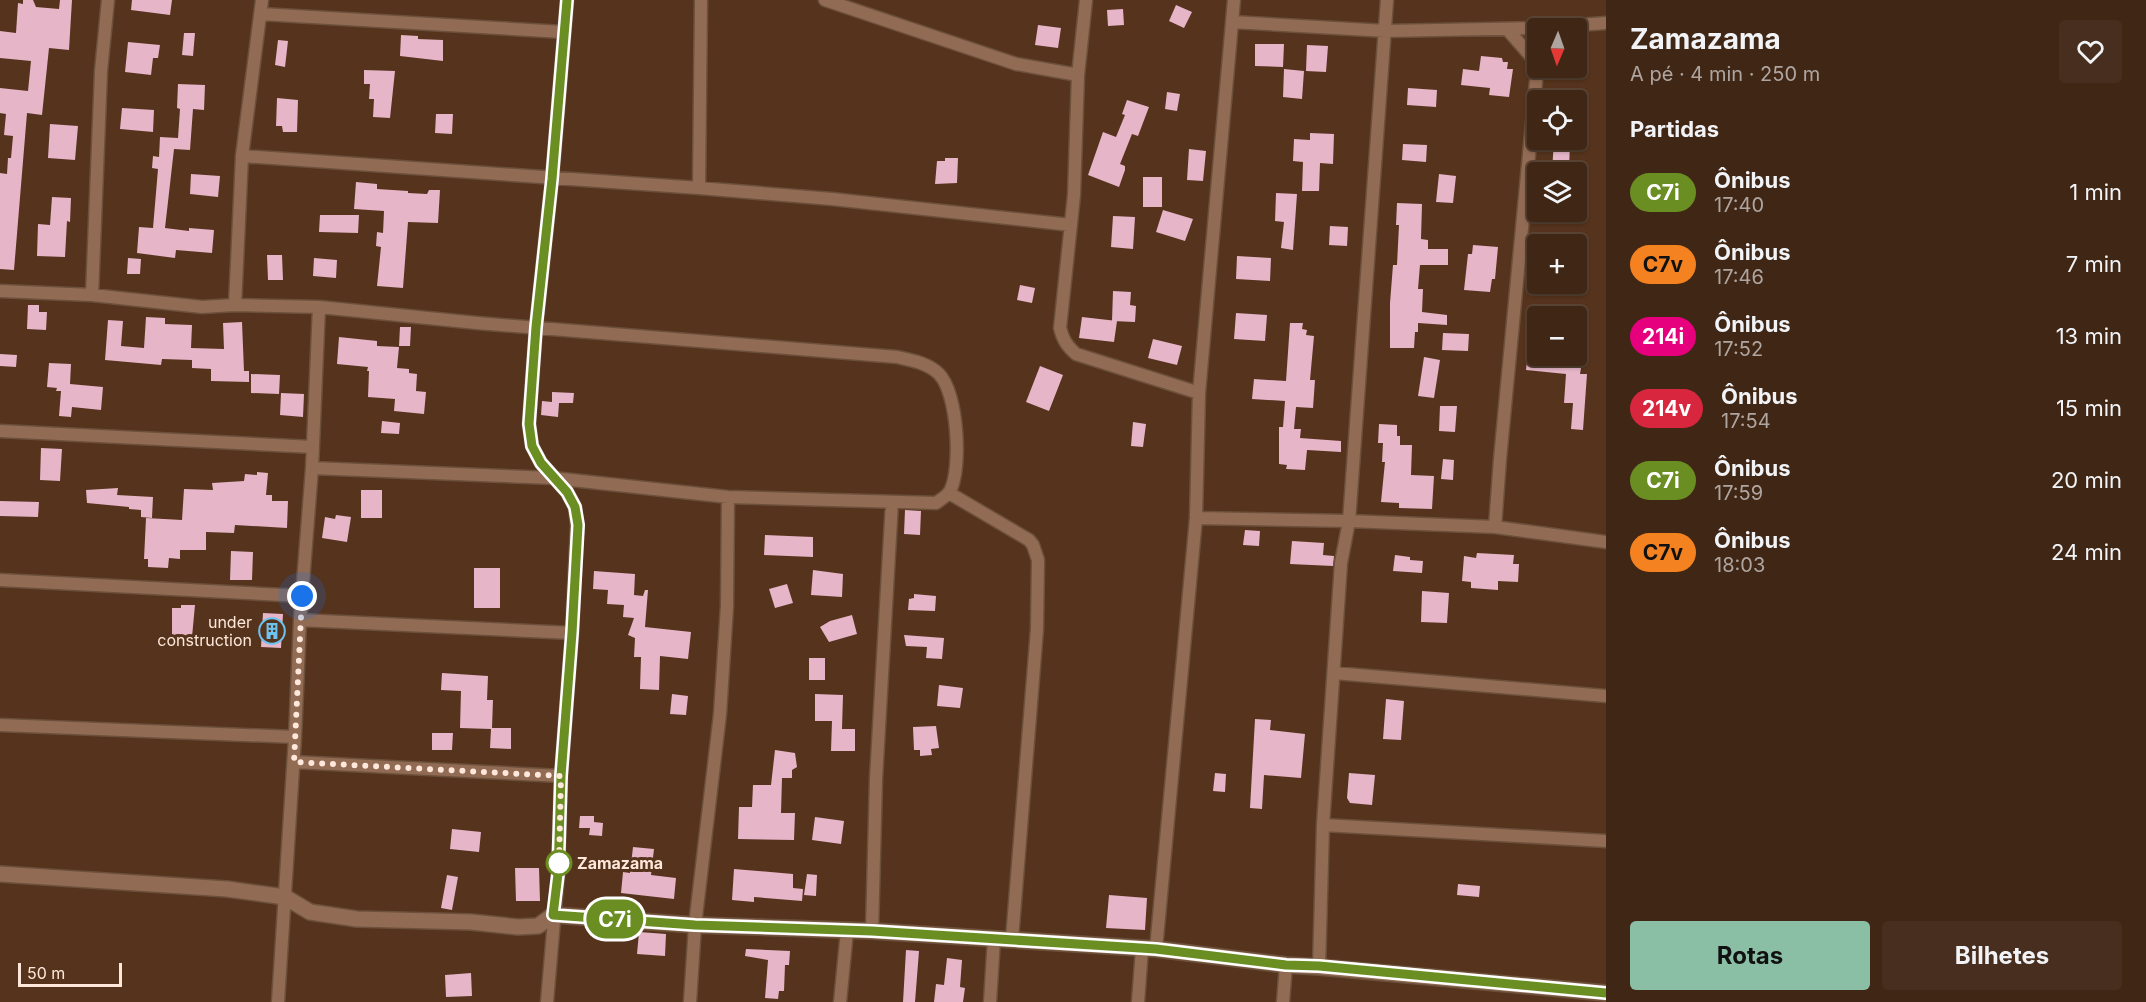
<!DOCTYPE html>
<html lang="pt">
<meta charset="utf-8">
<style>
body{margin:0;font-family:Inter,sans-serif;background:#472e1e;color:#f1f3f6;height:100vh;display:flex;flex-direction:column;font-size:22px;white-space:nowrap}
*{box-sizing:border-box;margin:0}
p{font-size:20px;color:#aea5a0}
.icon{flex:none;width:33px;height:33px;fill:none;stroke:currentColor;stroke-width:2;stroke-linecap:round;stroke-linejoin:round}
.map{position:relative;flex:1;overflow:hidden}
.sheet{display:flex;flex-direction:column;background:#402615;width:540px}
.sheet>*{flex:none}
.badge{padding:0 12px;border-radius:20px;font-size:21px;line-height:39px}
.needle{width:39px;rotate:182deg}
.fabs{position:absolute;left:1527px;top:18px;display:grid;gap:12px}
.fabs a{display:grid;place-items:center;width:60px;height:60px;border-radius:6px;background:#402615;box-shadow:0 2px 4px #0004,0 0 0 2px #594334;font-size:30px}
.scale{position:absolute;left:18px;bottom:15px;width:104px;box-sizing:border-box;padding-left:6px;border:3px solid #ffe8db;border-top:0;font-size:16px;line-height:21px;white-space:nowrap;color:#ffe8db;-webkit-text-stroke:4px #55331c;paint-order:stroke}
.you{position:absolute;width:30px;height:30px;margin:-15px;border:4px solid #fff;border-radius:50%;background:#1a73e8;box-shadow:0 0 0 9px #1a73e833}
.map>.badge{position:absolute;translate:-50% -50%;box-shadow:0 0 0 3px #fff}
h2{padding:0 24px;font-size:22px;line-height:54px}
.round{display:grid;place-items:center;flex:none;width:63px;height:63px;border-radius:6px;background:#472e1e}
.overview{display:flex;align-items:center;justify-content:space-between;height:102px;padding:0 24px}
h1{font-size:28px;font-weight:700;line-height:45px}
.action{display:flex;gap:12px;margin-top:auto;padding:12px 24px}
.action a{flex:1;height:69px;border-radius:6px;background:#8abfa5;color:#111;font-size:24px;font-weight:700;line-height:69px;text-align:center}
.action a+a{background:#472e1e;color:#f1f3f6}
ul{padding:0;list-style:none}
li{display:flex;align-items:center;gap:18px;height:72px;padding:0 24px}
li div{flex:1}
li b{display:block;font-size:22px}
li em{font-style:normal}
li .badge{min-width:66px;font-weight:700;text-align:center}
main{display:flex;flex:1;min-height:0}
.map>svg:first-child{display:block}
</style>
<main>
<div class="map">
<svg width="1606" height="1002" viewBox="0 0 1606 1002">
<rect width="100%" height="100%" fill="#55331c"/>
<path fill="#e6b5c8" d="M 23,0 L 33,0 L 36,7 L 59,9 L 60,0 L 72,0 L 69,50 L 49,48 L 42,115 L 27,113 L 14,270 L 0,269 L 0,173 L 7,174 L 8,158 L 11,158 L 13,136 L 4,135 L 6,114 L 0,113 L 0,88 L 28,91 L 31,61 L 0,58 L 0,31 L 16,33 L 18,3 L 23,4 Z
M 132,0 L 172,0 L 170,15 L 131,10 Z
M 1176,5 L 1192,12 L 1184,28 L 1169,21 Z
M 1123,9 L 1124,25 L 1108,26 L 1107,10 Z
M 1038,25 L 1061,28 L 1058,48 L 1035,45 Z
M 184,33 L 195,33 L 193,56 L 182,55 Z
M 401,35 L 418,36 L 418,39 L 443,40 L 443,61 L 400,56 Z
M 278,40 L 288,41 L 285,67 L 275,65 Z
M 128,42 L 160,45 L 158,58 L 153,58 L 151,75 L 125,72 Z
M 1255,44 L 1284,44 L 1283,67 L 1255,66 Z
M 1307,45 L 1328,46 L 1326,72 L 1306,71 Z
M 1481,56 L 1502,58 L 1503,62 L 1508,62 L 1507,69 L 1513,69 L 1509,97 L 1489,95 L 1490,88 L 1461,85 L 1463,69 L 1479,71 Z
M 1284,69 L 1304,71 L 1302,99 L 1283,97 Z
M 364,70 L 395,71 L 390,118 L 373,117 L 374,99 L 369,99 L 370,84 L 364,84 Z
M 178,84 L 205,85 L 204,110 L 193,109 L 190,150 L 174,149 L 165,228 L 189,231 L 189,228 L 214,230 L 212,253 L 176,250 L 175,258 L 137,253 L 139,227 L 153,228 L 158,169 L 152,168 L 153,156 L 159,157 L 160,137 L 178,138 L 180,109 L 177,108 Z
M 1408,88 L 1437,90 L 1436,107 L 1407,105 Z
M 1167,92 L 1180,94 L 1177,111 L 1165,109 Z
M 277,98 L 298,100 L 297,132 L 283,132 L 282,126 L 276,126 Z
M 1127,100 L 1149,107 L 1138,136 L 1132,134 L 1120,164 L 1125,166 L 1125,170 L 1119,187 L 1088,175 L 1103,132 L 1116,137 L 1125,115 L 1122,114 Z
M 122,108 L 154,110 L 153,132 L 120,129 Z
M 436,114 L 453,114 L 452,134 L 435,133 Z
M 50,124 L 78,126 L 75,160 L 48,158 Z
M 1310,133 L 1334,134 L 1333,164 L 1320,163 L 1319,191 L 1302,191 L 1303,162 L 1293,161 L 1294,139 L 1310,140 Z
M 1554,140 L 1570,140 L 1569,172 L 1552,172 Z
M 1403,144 L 1427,145 L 1426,162 L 1402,160 Z
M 1189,149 L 1206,151 L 1203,181 L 1187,180 Z
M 945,158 L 958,158 L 957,183 L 935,184 L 937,161 L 945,161 Z
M 191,174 L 220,176 L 218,197 L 190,194 Z
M 1439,174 L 1456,176 L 1453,203 L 1436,202 Z
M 1143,177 L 1162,177 L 1162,207 L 1143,207 Z
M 356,182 L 377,184 L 377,189 L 408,191 L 408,193 L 427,194 L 429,190 L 440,190 L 438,223 L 408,222 L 403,288 L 377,286 L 381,247 L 376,246 L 377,232 L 383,233 L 384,211 L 354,209 Z
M 1276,193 L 1297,194 L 1293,250 L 1281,248 L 1284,222 L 1275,221 Z
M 52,197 L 71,198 L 70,222 L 67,221 L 65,257 L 37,256 L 38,224 L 50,225 Z
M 1397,203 L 1422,204 L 1421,239 L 1428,240 L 1428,249 L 1448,249 L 1448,265 L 1420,265 L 1418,289 L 1423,289 L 1422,312 L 1447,315 L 1447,325 L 1418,323 L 1418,332 L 1415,332 L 1414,348 L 1390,348 L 1390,303 L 1393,265 L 1397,265 L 1399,225 L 1396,225 Z
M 1163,210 L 1193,219 L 1185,241 L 1156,232 Z
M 320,215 L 359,215 L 358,233 L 319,232 Z
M 1113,216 L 1135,217 L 1133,249 L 1111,247 Z
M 1330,226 L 1348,227 L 1347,246 L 1329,245 Z
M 1473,245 L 1498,247 L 1495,279 L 1492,279 L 1490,292 L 1464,290 L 1468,254 L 1472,254 Z
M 267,255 L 282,255 L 283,280 L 268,280 Z
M 1237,256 L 1271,258 L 1270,281 L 1236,279 Z
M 128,258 L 141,259 L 140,274 L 127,274 Z
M 314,258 L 337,260 L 336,278 L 313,276 Z
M 1020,285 L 1035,288 L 1032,303 L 1017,300 Z
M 1113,291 L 1131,292 L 1130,305 L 1136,306 L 1135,322 L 1112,321 Z
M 28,305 L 39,305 L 39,312 L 47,312 L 46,330 L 27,329 Z
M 1236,313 L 1267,315 L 1265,341 L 1234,339 Z
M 146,317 L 165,318 L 165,324 L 192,325 L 191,348 L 224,349 L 223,323 L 242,322 L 244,371 L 249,371 L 249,382 L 211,381 L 211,369 L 192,368 L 192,360 L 162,359 L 161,365 L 105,360 L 108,320 L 123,321 L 121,346 L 144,348 Z
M 1082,317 L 1117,321 L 1114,342 L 1079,338 Z
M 1290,323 L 1303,323 L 1302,329 L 1307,330 L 1306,335 L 1314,336 L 1310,380 L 1315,380 L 1313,408 L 1296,407 L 1294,429 L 1301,429 L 1300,438 L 1341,441 L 1341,452 L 1307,450 L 1305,470 L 1286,469 L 1287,465 L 1279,464 L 1279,427 L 1283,427 L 1285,401 L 1252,399 L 1254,379 L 1286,381 Z
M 400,327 L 411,327 L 410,346 L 399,346 Z
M 1443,333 L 1469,334 L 1468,351 L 1442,350 Z
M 339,337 L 377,341 L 377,346 L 399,347 L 397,368 L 409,369 L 409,373 L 417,374 L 416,391 L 426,392 L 424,414 L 394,411 L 395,399 L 368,397 L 369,371 L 367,371 L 368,367 L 337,364 Z
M 1153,339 L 1182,346 L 1177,365 L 1148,358 Z
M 0,354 L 17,355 L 16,367 L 0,366 Z
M 1563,356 L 1583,356 L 1580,374 L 1587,374 L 1583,430 L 1571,429 L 1573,403 L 1564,403 L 1566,374 L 1526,370 L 1527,360 L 1562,363 Z
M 1424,357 L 1440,360 L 1434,398 L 1418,396 Z
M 49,363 L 71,364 L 70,384 L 103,387 L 101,410 L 72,407 L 71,417 L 59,416 L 61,391 L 56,391 L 57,388 L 47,387 Z
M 1040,366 L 1063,375 L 1049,411 L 1026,402 Z
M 251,374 L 280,375 L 279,394 L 251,393 Z
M 552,392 L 574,393 L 573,403 L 559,403 L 558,417 L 541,415 L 542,401 L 552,402 Z
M 281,393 L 304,394 L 303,417 L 280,415 Z
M 1440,406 L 1457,406 L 1455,432 L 1439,431 Z
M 382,421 L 400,423 L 399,434 L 381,433 Z
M 1133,422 L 1146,424 L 1143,447 L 1131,446 Z
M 1379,424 L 1397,425 L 1397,436 L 1400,436 L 1400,445 L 1412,445 L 1411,475 L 1434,476 L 1432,509 L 1399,508 L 1399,503 L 1381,502 L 1385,462 L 1382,462 L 1383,443 L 1378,443 Z
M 41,448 L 62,449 L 60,481 L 40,480 Z
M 1443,459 L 1454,460 L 1453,480 L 1441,479 Z
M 257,472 L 268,473 L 266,495 L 272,495 L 272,501 L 288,501 L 287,528 L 235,525 L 234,533 L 206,532 L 206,550 L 180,550 L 180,559 L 169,558 L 168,568 L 148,567 L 148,559 L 144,559 L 146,518 L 182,520 L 184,489 L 213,490 L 212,483 L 244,481 L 245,474 L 257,475 Z
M 118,488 L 117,495 L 153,497 L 152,518 L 141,517 L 141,510 L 129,509 L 129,507 L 87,503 L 86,490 Z
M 361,490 L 382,490 L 382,518 L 361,518 Z
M 0,501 L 39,502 L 38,517 L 0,516 Z
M 905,510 L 921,511 L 920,535 L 904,534 Z
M 336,515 L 351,517 L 347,542 L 322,538 L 325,517 L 335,519 Z
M 1245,530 L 1260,531 L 1259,546 L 1243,545 Z
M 765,535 L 813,537 L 813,557 L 764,555 Z
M 1292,541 L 1324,543 L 1323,555 L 1334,556 L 1333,566 L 1290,564 Z
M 231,551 L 253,552 L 252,580 L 230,580 Z
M 1477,553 L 1514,555 L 1513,564 L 1519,564 L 1518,582 L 1498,581 L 1498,590 L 1471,588 L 1471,582 L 1462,581 L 1464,556 L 1476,558 Z
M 1395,555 L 1410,557 L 1410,560 L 1423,561 L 1422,573 L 1393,571 Z
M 474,568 L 500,568 L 500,608 L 474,608 Z
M 813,570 L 843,574 L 842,597 L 811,595 Z
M 594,571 L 635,574 L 634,595 L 643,596 L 645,590 L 648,590 L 645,627 L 691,632 L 688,659 L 660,656 L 659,690 L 640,689 L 641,657 L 634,657 L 635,638 L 628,635 L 634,618 L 623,617 L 624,605 L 607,604 L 608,590 L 593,589 Z
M 787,584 L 793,603 L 775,608 L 769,589 Z
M 1422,591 L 1449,593 L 1447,623 L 1421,622 Z
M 914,594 L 936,596 L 935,611 L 908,610 L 909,599 L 914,598 Z
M 181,605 L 195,605 L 192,637 L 172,638 L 172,608 L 181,608 Z
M 263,613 L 283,614 L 281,648 L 261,647 Z
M 852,615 L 857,634 L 829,642 L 820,627 L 830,621 Z
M 904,635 L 944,638 L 942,659 L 926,658 L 927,647 L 906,646 Z
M 809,658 L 825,658 L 825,680 L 809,680 Z
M 442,673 L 488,676 L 487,700 L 493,700 L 492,728 L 511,728 L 511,749 L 490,748 L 491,729 L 460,728 L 461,691 L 441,690 Z
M 939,685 L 963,688 L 960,708 L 937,706 Z
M 672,694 L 688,696 L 686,715 L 670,714 Z
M 815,694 L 843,695 L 842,729 L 855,729 L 855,751 L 831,751 L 832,721 L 815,721 Z
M 1386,699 L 1404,701 L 1401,740 L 1383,739 Z
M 1255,719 L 1271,720 L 1270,730 L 1305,734 L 1301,778 L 1264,775 L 1262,809 L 1250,808 Z
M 936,726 L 939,748 L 931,749 L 932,755 L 920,756 L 920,750 L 914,750 L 913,727 Z
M 432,733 L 453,733 L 452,750 L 432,750 Z
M 775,750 L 795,753 L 797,767 L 792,770 L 792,778 L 782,778 L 781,813 L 795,813 L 794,840 L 738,839 L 739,807 L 752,807 L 753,785 L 771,785 Z
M 1215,773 L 1226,774 L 1225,792 L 1213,791 Z
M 1349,773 L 1375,775 L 1372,805 L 1350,803 L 1347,798 Z
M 580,816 L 594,816 L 594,822 L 603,823 L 602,836 L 589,835 L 590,828 L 579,828 Z
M 815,817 L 844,821 L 841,844 L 812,840 Z
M 452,829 L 481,832 L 479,852 L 450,849 Z
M 633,847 L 654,849 L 651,875 L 676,878 L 674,899 L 621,893 L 623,872 L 630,873 Z
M 515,868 L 539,868 L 540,901 L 516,901 Z
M 734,869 L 793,874 L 793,888 L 803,889 L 802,901 L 754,897 L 754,902 L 732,900 Z
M 807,874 L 817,875 L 816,896 L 804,895 Z
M 447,875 L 458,877 L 452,910 L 441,908 Z
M 1458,884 L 1480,886 L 1479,897 L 1457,895 Z
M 1109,895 L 1147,898 L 1145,930 L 1106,928 Z
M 639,932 L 666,934 L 665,956 L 637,954 Z
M 746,949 L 790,951 L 789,965 L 785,965 L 784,991 L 779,991 L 778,999 L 765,998 L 768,960 L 745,956 Z
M 906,950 L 919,951 L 915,1002 L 903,1002 Z
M 947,958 L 962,960 L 960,987 L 965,988 L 963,1002 L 934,1002 L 936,984 L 944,985 Z
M 471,973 L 472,996 L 446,997 L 445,975 Z"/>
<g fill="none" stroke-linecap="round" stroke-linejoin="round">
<g stroke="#6c503b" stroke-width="15">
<path id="minor" d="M 825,0 L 1016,64 L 1078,75
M 1086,0 L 1078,75 L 1074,195 L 1060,328 C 1063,340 1067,346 1076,354 L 1199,393
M 261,14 L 563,32
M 1232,22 L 1386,31 L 1537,28 L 1606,23
M 1507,29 L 1536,62
M 242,156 L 699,188 L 832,199 L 1071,225
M 699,188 L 701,0
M 0,291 L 92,295 L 202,307 L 235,305 L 319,307 L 477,323 L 897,357 C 911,360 928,363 939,374 C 958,393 962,469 950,491 C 947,496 940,500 936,503 L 728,497 L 553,478 L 312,468
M 92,295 L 101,71 L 108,0
M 235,305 L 242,156 L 262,0
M 0,431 L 313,447
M 949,493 L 1029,540 L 1033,545 L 1038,560 L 1037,629 L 1012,939
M 1196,518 L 1349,521 L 1495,527 L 1606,542
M 1495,527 L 1500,459 L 1538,60
M 0,580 L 302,596
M 300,620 L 572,633
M 1334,673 L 1606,696
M 0,725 L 295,737
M 294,762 L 561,776
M 1323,825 L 1606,841
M 872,931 L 876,779 L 892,502
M 1156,949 L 1196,518 L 1199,393 L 1234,0
M 1319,967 L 1323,825 L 1341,563 L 1349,521 L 1387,0
M 278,1002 L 295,737 L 300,620 L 312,468 L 319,307
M 547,1002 L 558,874 L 561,776 L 572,633 L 577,525 L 575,507 L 567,492 L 541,463 L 532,446 L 529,424 L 536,327 L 552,179 L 567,0
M 690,1002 L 695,925 L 720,714 L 727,606 L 728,497
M 840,1002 L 847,931
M 990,1002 L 994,939
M 1138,1002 L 1142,949
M 1283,1002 L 1286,965"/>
</g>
<g stroke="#6c503b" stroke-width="18">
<path id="tertiary" d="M 0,874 L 227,889 L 285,897 L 310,912 L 357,919 L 471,922 L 518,927 L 538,926 L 553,915 L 695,925 L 872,931 L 1156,949 L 1286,965 L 1319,967 L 1606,993"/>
</g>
<use href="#minor" stroke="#916b53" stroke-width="12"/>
<use href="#tertiary" stroke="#916b53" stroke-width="15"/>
</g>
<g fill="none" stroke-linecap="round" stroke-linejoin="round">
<g stroke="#fff" stroke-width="14">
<path id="line" d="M 567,0 L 552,179 L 536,327 L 529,424 L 532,446 L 541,463 L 567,492 L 575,507 L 578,525 L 572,633 L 561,776 L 558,874 L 553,915 L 695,925 L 872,931 L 1156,949 L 1286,965 L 1319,966 L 1606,993"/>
</g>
<use href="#line" stroke="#6b8e23" stroke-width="9"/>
<path stroke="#ffe8db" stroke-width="6" stroke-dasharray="0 10.8" d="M 302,596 L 294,762 L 561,776 L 559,863"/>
</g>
<defs>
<g id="building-ring" transform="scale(1.35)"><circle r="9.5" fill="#55331c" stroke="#6ac3f1" stroke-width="1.5"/><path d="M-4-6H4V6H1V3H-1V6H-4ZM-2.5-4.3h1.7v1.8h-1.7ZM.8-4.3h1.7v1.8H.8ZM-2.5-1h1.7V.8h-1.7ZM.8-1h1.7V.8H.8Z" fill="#6ac3f1"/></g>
</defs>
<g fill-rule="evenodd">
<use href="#building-ring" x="272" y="631"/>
</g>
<circle fill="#fff" stroke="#6b8e23" stroke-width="3" cx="559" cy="863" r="12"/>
<g text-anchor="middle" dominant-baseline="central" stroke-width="6" stroke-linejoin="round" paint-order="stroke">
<g font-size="16" fill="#ffe8db" stroke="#55331c" text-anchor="end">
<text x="252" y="622">under<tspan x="252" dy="18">construction</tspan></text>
</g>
<g font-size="16" font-weight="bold" fill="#ffe8db" stroke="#55331c" text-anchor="start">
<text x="577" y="863">Zamazama</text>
</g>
</g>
</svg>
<div class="fabs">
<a><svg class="needle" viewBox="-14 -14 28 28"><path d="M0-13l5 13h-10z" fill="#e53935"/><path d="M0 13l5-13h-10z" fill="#aea5a0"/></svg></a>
<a><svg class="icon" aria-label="locate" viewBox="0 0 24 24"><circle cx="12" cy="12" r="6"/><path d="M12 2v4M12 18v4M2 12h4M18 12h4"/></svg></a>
<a><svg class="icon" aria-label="layers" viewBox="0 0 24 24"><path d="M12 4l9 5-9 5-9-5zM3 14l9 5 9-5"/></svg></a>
<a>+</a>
<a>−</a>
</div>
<div class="scale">50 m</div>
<div class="you" style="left:302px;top:596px"></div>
<b class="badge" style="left:615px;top:919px;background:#6b8e23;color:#fff">C7i</b>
</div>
<section class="sheet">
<div class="overview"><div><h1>Zamazama</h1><p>A pé · 4 min · 250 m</p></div><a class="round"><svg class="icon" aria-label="heart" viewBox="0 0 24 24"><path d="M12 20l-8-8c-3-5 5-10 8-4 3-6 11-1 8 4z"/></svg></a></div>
<h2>Partidas</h2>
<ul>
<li><span class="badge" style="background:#6b8e23;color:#fff">C7i</span><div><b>Ônibus</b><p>17:40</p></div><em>1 min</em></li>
<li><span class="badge" style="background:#f58220;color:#111">C7v</span><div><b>Ônibus</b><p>17:46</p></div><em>7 min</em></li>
<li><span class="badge" style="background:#e6007e;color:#fff">214i</span><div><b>Ônibus</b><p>17:52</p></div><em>13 min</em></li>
<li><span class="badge" style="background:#d7263d;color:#fff">214v</span><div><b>Ônibus</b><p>17:54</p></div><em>15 min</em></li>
<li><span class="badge" style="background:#6b8e23;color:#fff">C7i</span><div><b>Ônibus</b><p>17:59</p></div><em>20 min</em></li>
<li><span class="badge" style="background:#f58220;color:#111">C7v</span><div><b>Ônibus</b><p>18:03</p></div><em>24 min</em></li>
</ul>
<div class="action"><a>Rotas</a><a>Bilhetes</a></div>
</section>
</main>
